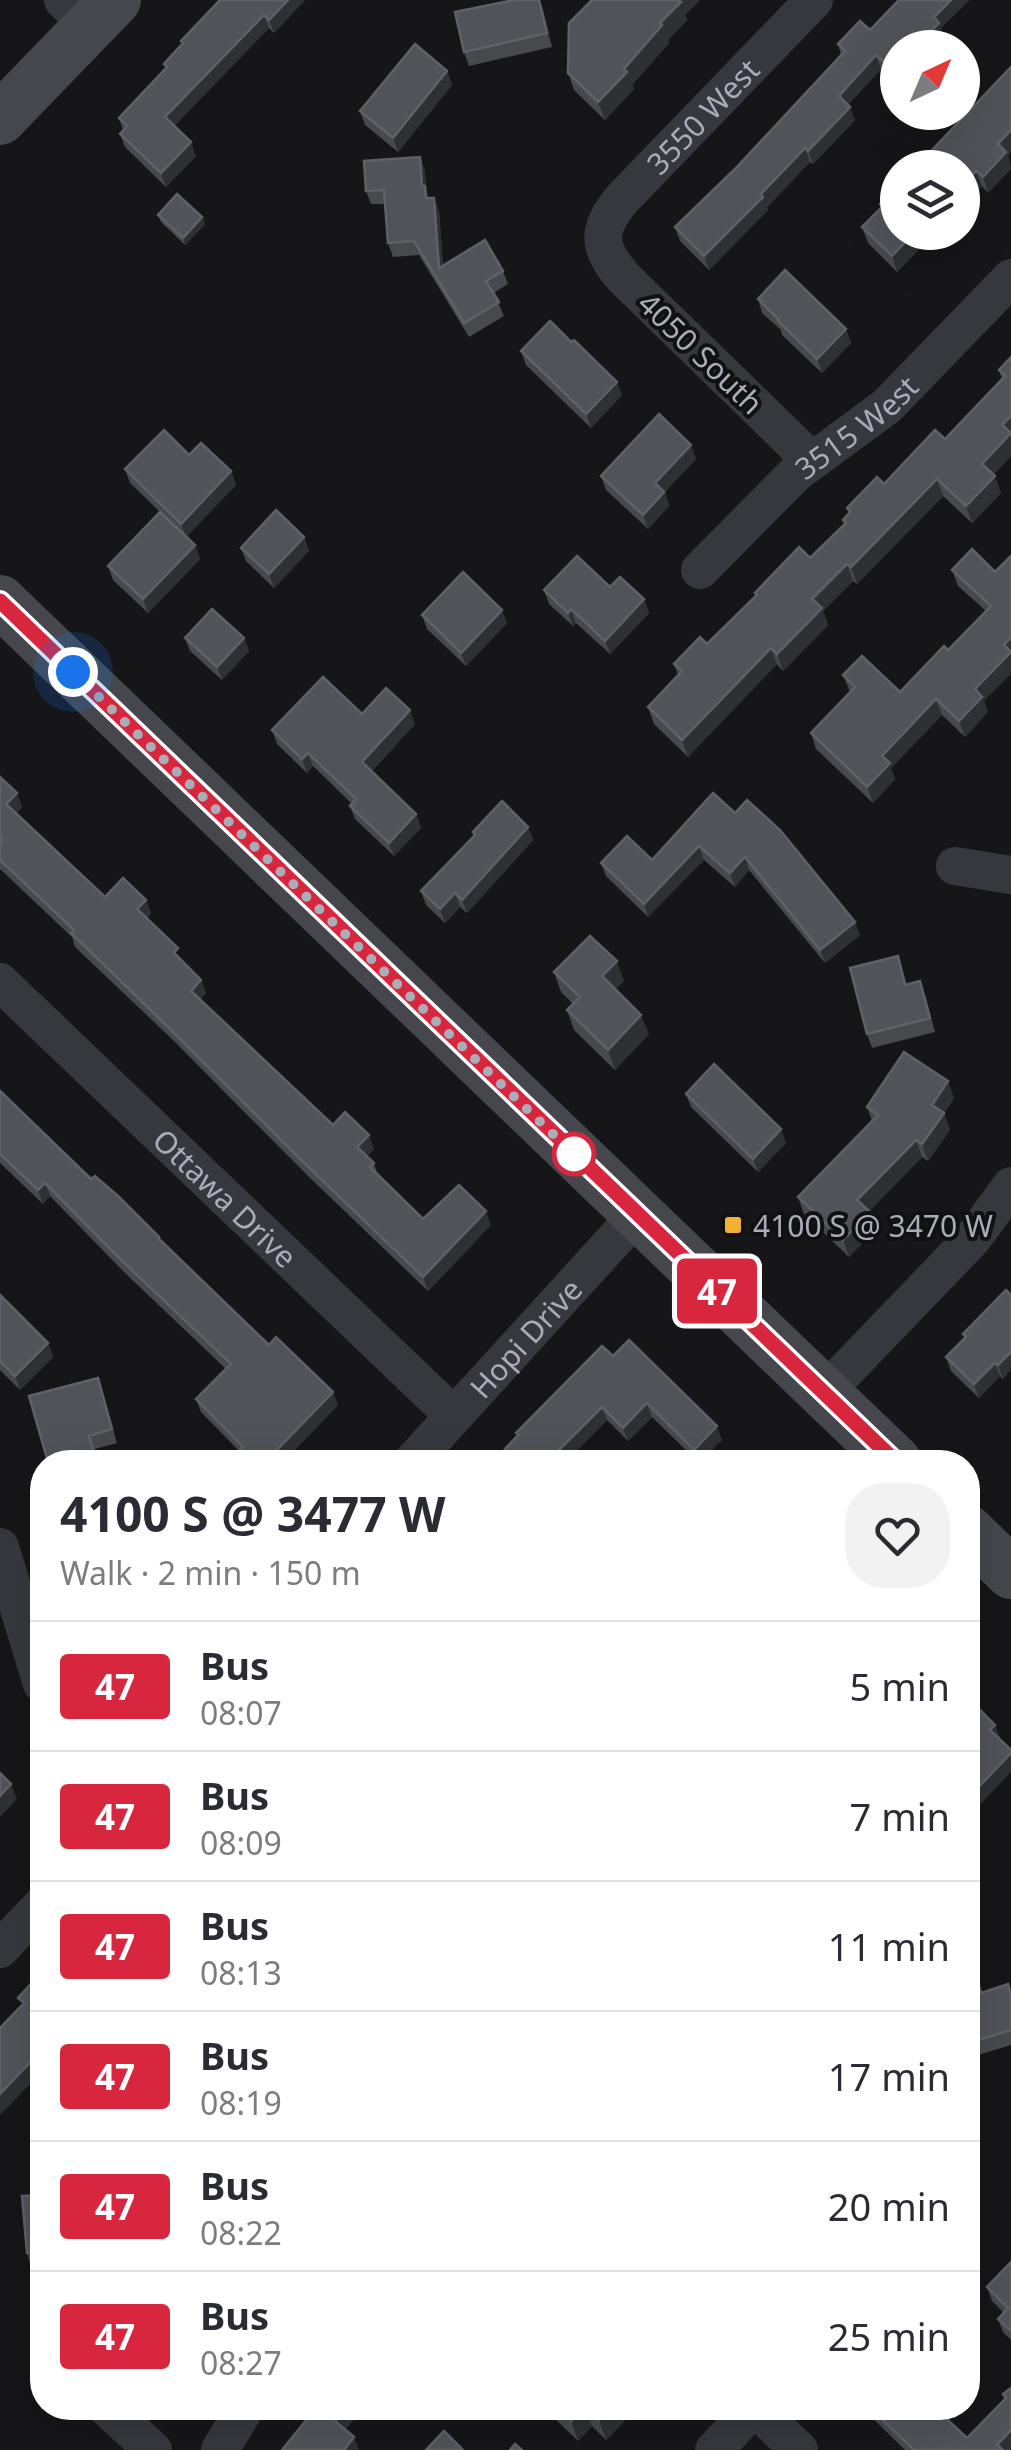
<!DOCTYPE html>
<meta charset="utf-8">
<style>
body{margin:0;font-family:"Noto Sans",sans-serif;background:#f2f2f3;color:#2b2b33;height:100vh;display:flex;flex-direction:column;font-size:38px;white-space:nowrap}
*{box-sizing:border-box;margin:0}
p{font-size:32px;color:#7c7c81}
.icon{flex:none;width:55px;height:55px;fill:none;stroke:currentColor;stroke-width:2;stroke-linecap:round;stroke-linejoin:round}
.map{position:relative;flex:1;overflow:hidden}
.sheet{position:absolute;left:30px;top:1450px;width:950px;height:970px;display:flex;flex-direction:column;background:#fff;border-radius:40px;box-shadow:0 10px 40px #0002}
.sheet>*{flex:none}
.badge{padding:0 20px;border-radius:8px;font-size:35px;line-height:65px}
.needle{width:65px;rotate:44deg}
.controls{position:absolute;left:880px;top:30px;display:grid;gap:20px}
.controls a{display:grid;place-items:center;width:100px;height:100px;border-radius:50%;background:#fff;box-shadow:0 10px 40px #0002;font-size:50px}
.you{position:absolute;width:50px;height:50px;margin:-25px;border:8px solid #fff;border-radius:50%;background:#1a73e8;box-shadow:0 0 0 15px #1a73e833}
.map>.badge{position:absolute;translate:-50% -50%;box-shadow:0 0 0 5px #fff}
.round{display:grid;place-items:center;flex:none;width:105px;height:105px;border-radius:40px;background:#f2f2f3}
.summary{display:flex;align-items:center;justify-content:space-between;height:170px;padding:0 30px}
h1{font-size:48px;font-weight:700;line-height:75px}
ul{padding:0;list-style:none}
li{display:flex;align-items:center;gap:30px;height:130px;padding:0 30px;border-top:2px solid #e1e1e2}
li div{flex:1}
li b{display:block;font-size:38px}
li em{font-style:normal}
li .badge{min-width:110px;font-weight:700;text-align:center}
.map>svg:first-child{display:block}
</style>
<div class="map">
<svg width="1011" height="2450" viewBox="0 0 1011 2450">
<rect width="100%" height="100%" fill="#161618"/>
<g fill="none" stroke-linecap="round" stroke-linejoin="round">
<g stroke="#37383d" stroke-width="38">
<path d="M 63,0 L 90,26"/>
<path id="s1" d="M 812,461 L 624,278 C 597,248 596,229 623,198 L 814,0"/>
<path id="s2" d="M 700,570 L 796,473 L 887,406 L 1011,278"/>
<path d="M 955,866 L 1011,875"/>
<path id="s3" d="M 0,982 L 453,1415"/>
<path d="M 824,1393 L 973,1238 L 1011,1186"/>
<path id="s4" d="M 412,1462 L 637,1215"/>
<path d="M 0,1547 L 42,1684"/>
<path d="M 0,1949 L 42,1905"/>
<path d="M 107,2408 L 153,2450"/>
<path d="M 755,2408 L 799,2450"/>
<path d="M 220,2450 L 245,2408"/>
<path d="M 714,2450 L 754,2408"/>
</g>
<path stroke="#45474d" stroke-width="52" d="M 0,119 L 115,0
M 0,601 L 896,1462
M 968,1531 L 1011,1573"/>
</g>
<path fill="#47494d" d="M 305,0 L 274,33 L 269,28 L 174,126 L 196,156 L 166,187 L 125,147 L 120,134 L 123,130 L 119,118 L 165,68 L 164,64 L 182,44 L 181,41 Z
M 592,0 L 700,0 L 685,15 L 687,20 L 668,40 L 669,43 L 632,85 L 634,89 L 605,120 L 574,90 L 568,73 Z
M 543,9 L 552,47 L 469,66 L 464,52 Z
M 941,28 L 944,36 L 933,48 L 898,48 L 898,84 L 881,69 L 848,105 L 855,120 L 813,164 L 810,162 L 767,207 L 768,210 L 709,270 L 680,241 L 675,227 L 735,169 L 841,55 L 838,44 L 870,30 Z
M 1011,67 L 1011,151 L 1008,155 L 1011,169 L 988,193 L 982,186 L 962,206 Z
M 447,71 L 452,85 L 398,152 L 365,125 L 360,111 Z
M 420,157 L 425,171 L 426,191 L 429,198 L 434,198 L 439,211 L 443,266 L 503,271 L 508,284 L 494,293 L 504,316 L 469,337 L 419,255 L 393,257 L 388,243 L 385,204 L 371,204 L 366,191 Z
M 880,204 L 898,232 L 936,232 L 897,272 L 868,243 L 862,227 L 881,207 Z
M 158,215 L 202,217 L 205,224 L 185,245 L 161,222 Z
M 758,299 L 846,329 L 851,343 L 822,373 L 782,335 L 781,330 L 762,313 Z
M 521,351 L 622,395 L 591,428 L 526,365 Z
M 1011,357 L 1011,456 L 993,475 L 1001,493 L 972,523 L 943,496 L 857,584 L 853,581 L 823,611 L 828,625 L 783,671 L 777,664 L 688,757 L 654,724 L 648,707 L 678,675 L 674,664 L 707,644 L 756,596 L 755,593 L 810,558 L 844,524 L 843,520 L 849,513 L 847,508 L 884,484 L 945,439 L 1002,379 L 999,370 Z
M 189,455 L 231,471 L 236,485 L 186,537 L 195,545 L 200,559 L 148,613 L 113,580 L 108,566 L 160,512 L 130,483 L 125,469 Z
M 696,459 L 665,492 L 669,506 L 648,529 L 606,490 L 601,476 Z
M 304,537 L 309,551 L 274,588 L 246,561 L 241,548 Z
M 952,570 L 995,572 L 984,701 L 988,712 L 965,737 L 942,715 L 891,768 L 895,779 L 873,803 L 816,749 L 811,733 L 850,692 L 843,675 L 900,692 L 948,650 L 986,611 L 958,586 Z
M 610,587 L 644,599 L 649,613 L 610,654 L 576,623 L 573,626 L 549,604 L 544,590 Z
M 422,615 L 507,623 L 466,666 L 427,629 Z
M 185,638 L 244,638 L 249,651 L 222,680 L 190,651 Z
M 362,714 L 415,724 L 372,771 L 416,814 L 421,828 L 394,856 L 355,819 L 350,806 L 352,804 L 313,766 L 307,773 L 277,744 L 272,730 Z
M 0,777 L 22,807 L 16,813 L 105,897 L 146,900 L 151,913 L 147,918 L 183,962 L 201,980 L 206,993 L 200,1000 L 333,1125 L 374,1149 L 367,1156 L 374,1163 L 378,1176 L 423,1219 L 491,1225 L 428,1291 L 305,1173 L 173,1040 L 75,947 L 72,937 L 0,869 Z
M 713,793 L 860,935 L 825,963 L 749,870 L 735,887 L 704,860 L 648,917 L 606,876 L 601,863 L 652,860 Z
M 528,827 L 533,840 L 467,913 L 460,907 L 445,923 L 426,905 L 421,891 L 474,836 L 473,832 Z
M 898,956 L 907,985 L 925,995 L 935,1032 L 872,1048 L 867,1034 Z
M 554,972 L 624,981 L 615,989 L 649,1034 L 615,1070 L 574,1030 L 567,1010 L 573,1004 L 561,992 Z
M 0,1091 L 91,1179 L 161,1241 L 269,1345 L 338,1405 L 283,1462 L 228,1462 L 239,1451 L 201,1412 L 196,1399 L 226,1369 L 125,1273 L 50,1196 L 43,1204 L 0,1163 Z
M 686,1094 L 786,1143 L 758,1172 L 691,1107 Z
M 954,1098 L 944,1113 L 950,1130 L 928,1161 L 922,1157 L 869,1211 L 876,1229 L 849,1257 L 804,1214 L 798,1197 L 872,1121 L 867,1107 Z
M 1006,1290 L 1003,1379 L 1000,1376 L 979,1398 L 951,1371 L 946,1357 L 965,1338 L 963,1334 Z
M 0,1295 L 48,1343 L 53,1357 L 20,1390 L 0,1370 Z
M 613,1356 L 722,1440 L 699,1462 L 698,1462 L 652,1417 L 628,1441 L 607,1420 L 565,1462 L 496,1462 L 506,1452 L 505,1449 L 517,1436 L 516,1433 Z
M 98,1378 L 117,1443 L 48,1462 Z
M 968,1710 L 995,1725 L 1000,1738 L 978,1807 L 968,1797 Z
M 968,1982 L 982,1992 L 1011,1993 L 1011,2045 L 968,2058 Z
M 42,2195 L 42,2266 L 31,2267 L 27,2253 Z
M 1011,2262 L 1011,2340 L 1003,2332 L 998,2319 L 1004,2313 L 992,2301 L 987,2287 Z
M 1011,2388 L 1010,2450 L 905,2450 L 865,2411 L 864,2408 L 935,2408 L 967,2438 L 1005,2399 L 1003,2394 Z
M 544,2408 L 637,2408 L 606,2440 L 592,2426 L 578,2441 Z"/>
<path fill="#2f3033" d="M 288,0 L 305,0 L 274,33 L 269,20 Z
M 539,0 L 543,9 L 552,47 L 547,33 Z
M 678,0 L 700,0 L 685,15 L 687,20 L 668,40 L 669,43 L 632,85 L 634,89 L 605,120 L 598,102 Z
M 951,0 L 970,0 L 941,28 L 944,36 L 933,48 L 915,48 L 934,17 Z
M 264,15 L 269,28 L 170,130 L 165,117 Z
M 876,55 L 881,69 L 844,109 L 839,96 Z
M 447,71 L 452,85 L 398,152 L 393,138 Z
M 850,107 L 855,120 L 813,164 L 808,151 Z
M 1011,130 L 1011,151 L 1008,155 L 1011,169 L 988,193 L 983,177 L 998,144 Z
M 191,142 L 196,156 L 166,187 L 161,173 Z
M 805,148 L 810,162 L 767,207 L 768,210 L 709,270 L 704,256 Z
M 420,157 L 425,171 L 426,191 L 430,200 L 431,212 L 422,186 Z
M 976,171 L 982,186 L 962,206 L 962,185 Z
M 434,198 L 439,211 L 444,282 L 439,268 Z
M 202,217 L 205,224 L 185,245 L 183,238 Z
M 915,232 L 936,232 L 897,272 L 892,256 Z
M 846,329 L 851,343 L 822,373 L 817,359 Z
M 617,382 L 622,395 L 591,428 L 586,414 Z
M 1011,416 L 1011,456 L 988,481 L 982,464 L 1002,425 Z
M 691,445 L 696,459 L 665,492 L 669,506 L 648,529 L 643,515 L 655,483 Z
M 231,471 L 236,485 L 186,537 L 181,524 Z
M 995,476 L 1001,493 L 972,523 L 966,506 Z
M 937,479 L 943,496 L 857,584 L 851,567 Z
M 304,537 L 309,551 L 274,588 L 269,574 Z
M 195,545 L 200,559 L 148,613 L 143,599 Z
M 847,564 L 853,581 L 823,611 L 828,625 L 783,671 L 777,654 L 812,599 Z
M 644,599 L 649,613 L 610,654 L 605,641 Z
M 571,609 L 576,623 L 573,626 L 568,613 Z
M 502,610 L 507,623 L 466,666 L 461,653 Z
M 1011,637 L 1011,674 L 984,701 L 988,712 L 965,737 L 959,721 L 975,689 L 1004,645 Z
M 244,638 L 249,651 L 222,680 L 217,667 Z
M 771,648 L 777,664 L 688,757 L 682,740 Z
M 936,699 L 942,715 L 891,768 L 895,779 L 873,803 L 867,787 L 882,756 Z
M 410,710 L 415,724 L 367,776 L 362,762 Z
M 308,753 L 313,766 L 307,773 L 302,759 Z
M 17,793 L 22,807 L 11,818 L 6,804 Z
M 416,814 L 421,828 L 394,856 L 389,843 Z
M 528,827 L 533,840 L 467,913 L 462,900 Z
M 699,846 L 704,860 L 648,917 L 644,904 Z
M 745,857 L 749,870 L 735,887 L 730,873 Z
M 455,893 L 460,907 L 445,923 L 440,909 Z
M 146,900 L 151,913 L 142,922 L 137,909 Z
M 855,922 L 860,935 L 825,963 L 820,950 Z
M 617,961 L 624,981 L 609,996 L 602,976 Z
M 201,980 L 206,993 L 196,1004 L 191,991 Z
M 641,1015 L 649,1034 L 615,1070 L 608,1050 Z
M 948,1081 L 954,1098 L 944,1113 L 950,1130 L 928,1161 L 922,1144 L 932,1105 Z
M 781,1129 L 786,1143 L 758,1172 L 753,1159 Z
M 369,1135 L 374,1149 L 362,1161 L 357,1147 Z
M 916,1140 L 922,1157 L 864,1217 L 857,1200 Z
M 45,1183 L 50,1196 L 43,1204 L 38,1190 Z
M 486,1211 L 491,1225 L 428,1291 L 423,1277 Z
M 870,1212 L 876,1229 L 849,1257 L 843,1240 Z
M 48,1343 L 53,1357 L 20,1390 L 15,1376 Z
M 1011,1352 L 1011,1370 L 1003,1379 L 998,1365 Z
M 995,1363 L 1000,1376 L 979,1398 L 974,1384 Z
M 333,1392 L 338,1405 L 283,1462 L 269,1462 L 268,1459 Z
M 647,1403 L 652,1417 L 628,1441 L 623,1428 Z
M 602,1407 L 607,1420 L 565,1462 L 553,1462 L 551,1458 Z
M 717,1426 L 722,1440 L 698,1462 L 694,1450 Z
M 995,1725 L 1000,1738 L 995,1744 L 990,1730 Z
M 1011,1753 L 1011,1772 L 978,1807 L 973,1793 Z
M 11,1784 L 17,1799 L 0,1817 L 0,1796 Z
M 42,2050 L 42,2072 L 0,2115 L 0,2094 Z
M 972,2267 L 977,2280 L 968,2290 L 968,2272 Z
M 347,2408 L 365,2408 L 340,2435 L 335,2421 Z
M 584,2408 L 585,2408 L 592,2426 L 578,2441 L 571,2421 Z
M 611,2408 L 637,2408 L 606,2440 L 599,2420 Z
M 1011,2430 L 1011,2449 L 999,2450 L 997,2445 Z
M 354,2437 L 359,2450 L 344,2450 Z"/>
<path fill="#525359" stroke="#5f6168" stroke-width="2.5" d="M 220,0 L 288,0 L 269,20 L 264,15 L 165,117 L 191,142 L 161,173 L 120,134 L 127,126 L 119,118 L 167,67 L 164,64 L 183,43 L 181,41 Z
M 514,0 L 539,0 L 547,33 L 464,52 L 455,12 Z
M 592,0 L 678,0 L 681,2 L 660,23 L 662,25 L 624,69 L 627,72 L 598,102 L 568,73 L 569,23 Z
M 899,0 L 951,0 L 934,17 L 939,23 L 915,48 L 898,48 L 898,66 L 893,71 L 876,55 L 839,96 L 850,107 L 808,151 L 805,148 L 761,194 L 763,197 L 704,256 L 675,227 L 735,169 L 845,51 L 838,44 L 860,21 L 870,30 Z
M 415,44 L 447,71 L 393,138 L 360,111 Z
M 1011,67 L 1011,130 L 998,144 L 1006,152 L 983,177 L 976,171 L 962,185 L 962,168 L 915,168 Z
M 420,157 L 422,186 L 425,186 L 426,198 L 434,198 L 439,268 L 485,240 L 503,271 L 486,281 L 499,302 L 464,323 L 414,241 L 388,243 L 384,190 L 366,191 L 364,161 Z
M 898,186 L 898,232 L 915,232 L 892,256 L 862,227 L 883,206 L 880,204 Z
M 177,194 L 202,217 L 183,238 L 158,215 Z
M 785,270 L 846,329 L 817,359 L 778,321 L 779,320 L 758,299 Z
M 550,321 L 571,342 L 574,340 L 617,382 L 586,414 L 521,351 Z
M 1011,357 L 1011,416 L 1002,425 L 1011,433 L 982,464 L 995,476 L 966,506 L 937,479 L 851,567 L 847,564 L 812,599 L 822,608 L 777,654 L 771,648 L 682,740 L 648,707 L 682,671 L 674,664 L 700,637 L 707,644 L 757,595 L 755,593 L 799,547 L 810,558 L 846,523 L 843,520 L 850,512 L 847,508 L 877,477 L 884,484 L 935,430 L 945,439 L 1005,376 L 999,370 Z
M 659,414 L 691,445 L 655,483 L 664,492 L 643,515 L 601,476 Z
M 164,430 L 189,455 L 201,443 L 231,471 L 181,524 L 125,469 Z
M 276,510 L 304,537 L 269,574 L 241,548 Z
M 160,512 L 195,545 L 143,599 L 108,566 Z
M 972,549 L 995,572 L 1011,556 L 1011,637 L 1004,645 L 1011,652 L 975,689 L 982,697 L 959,721 L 936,699 L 882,756 L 890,763 L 867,787 L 811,733 L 855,687 L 843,675 L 862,656 L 900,692 L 944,646 L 948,650 L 991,606 L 952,570 Z
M 577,556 L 610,587 L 620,577 L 644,599 L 605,641 L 571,609 L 568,613 L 544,590 Z
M 463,572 L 502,610 L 461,653 L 422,615 Z
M 212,609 L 244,638 L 217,667 L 185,638 Z
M 323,677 L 362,714 L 386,688 L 410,710 L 362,762 L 416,814 L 389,843 L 350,806 L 356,799 L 308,753 L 302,759 L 272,730 Z
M 0,777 L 17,793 L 6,804 L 105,897 L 123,878 L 146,900 L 137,909 L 178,948 L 174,953 L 201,980 L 191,991 L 333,1125 L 345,1112 L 369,1135 L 357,1147 L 374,1163 L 370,1167 L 423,1219 L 459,1185 L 486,1211 L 423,1277 L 300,1159 L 168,1027 L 71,933 L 74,930 L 0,860 L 0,843 L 3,840 L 0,837 Z
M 713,793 L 735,813 L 747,800 L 780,830 L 855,922 L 820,950 L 745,857 L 730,873 L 699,846 L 644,904 L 601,863 L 627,836 L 652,860 Z
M 502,801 L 528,827 L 462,900 L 455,893 L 440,909 L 421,891 L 475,835 L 473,832 Z
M 590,936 L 617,961 L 602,976 L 641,1015 L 608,1050 L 567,1010 L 580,997 L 554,972 Z
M 898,956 L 905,985 L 920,981 L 930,1018 L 867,1034 L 850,968 Z
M 904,1052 L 948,1081 L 932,1105 L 944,1113 L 922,1144 L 916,1140 L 857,1200 L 870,1212 L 843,1240 L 798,1197 L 878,1115 L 867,1107 Z
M 714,1064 L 781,1129 L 753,1159 L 686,1094 Z
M 0,1091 L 91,1179 L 95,1176 L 119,1197 L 159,1237 L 158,1238 L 269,1345 L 276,1337 L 333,1392 L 268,1459 L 271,1462 L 228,1462 L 243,1447 L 196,1399 L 231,1364 L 120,1259 L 45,1183 L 38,1190 L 0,1154 Z
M 1006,1290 L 1011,1295 L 1011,1352 L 998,1365 L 995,1363 L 974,1384 L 946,1357 L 966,1337 L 963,1334 Z
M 0,1295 L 48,1343 L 15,1376 L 0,1361 Z
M 629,1340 L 717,1426 L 694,1450 L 647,1403 L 623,1428 L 602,1407 L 551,1458 L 556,1462 L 496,1462 L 507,1451 L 505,1449 L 518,1435 L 516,1433 L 602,1346 L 613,1356 Z
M 98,1378 L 112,1429 L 89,1436 L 97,1462 L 48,1462 L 29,1396 Z
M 717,1452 L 727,1462 L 706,1462 Z
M 974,1704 L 995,1725 L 990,1730 L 1011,1750 L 1011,1753 L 973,1793 L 968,1788 L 968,1710 Z
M 0,1773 L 11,1784 L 0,1796 Z
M 39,1975 L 42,1978 L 42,2050 L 0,2094 L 0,2028 L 24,2003 L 18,1998 Z
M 977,1979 L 981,1993 L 1008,1984 L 1011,1995 L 1011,2030 L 968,2043 L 968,1982 Z
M 42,2195 L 42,2252 L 27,2253 L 22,2196 Z
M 1011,2262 L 1011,2331 L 998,2319 L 1008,2308 L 987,2287 Z
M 1011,2388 L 1011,2430 L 997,2445 L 1003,2450 L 914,2450 L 870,2408 L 935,2408 L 967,2438 L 1006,2398 L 1003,2394 Z
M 316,2408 L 347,2408 L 335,2421 L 354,2437 L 344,2450 L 282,2450 Z
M 557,2408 L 584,2408 L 571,2421 Z
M 586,2408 L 611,2408 L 599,2420 Z
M 444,2431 L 463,2450 L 426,2450 Z
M 515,2444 L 522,2450 L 510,2450 Z"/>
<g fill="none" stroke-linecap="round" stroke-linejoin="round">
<g stroke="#fff" stroke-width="22">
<path id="line" d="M 0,601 L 896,1462"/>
</g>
<use href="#line" stroke="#d7263d" stroke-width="15"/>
<path stroke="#a8adb8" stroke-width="10" stroke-dasharray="0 18" d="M 73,672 L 582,1162 L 574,1154"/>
</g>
<circle fill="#fff" stroke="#d7263d" stroke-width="5" cx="574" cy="1154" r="20"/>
<rect fill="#f2b134" stroke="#111113" stroke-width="4" x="723" y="1215" width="20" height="20" rx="5"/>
<g text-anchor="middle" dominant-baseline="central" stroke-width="8" stroke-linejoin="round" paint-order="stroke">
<g font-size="30" fill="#a8adb8" stroke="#111113">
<text stroke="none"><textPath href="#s1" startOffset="468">3550 West</textPath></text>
<text transform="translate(701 353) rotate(44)">4050 South</text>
<text stroke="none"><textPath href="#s2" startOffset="212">3515 West</textPath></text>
<text stroke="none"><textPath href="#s3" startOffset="312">Ottawa Drive</textPath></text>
<text stroke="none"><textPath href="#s4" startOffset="168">Hopi Drive</textPath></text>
</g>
<g font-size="30" fill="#a8adb8" stroke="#111113" text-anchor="start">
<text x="753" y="1225">4100 S @ 3470 W</text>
</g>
</g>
</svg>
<div class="controls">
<a><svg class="needle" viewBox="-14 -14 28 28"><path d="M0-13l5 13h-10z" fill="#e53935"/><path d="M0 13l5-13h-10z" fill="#7c7c81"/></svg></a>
<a><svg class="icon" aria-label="layers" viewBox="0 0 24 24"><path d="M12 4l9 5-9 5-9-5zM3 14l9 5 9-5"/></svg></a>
</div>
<div class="you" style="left:73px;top:672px"></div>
<b class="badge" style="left:717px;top:1291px;background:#d7263d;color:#fff">47</b>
<section class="sheet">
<div class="summary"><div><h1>4100 S @ 3477 W</h1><p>Walk · 2 min · 150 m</p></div><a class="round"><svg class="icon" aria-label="heart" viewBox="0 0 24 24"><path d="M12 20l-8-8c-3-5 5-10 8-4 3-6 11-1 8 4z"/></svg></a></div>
<ul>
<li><span class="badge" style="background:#d7263d;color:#fff">47</span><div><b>Bus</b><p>08:07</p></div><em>5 min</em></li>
<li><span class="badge" style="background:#d7263d;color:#fff">47</span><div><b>Bus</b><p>08:09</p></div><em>7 min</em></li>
<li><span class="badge" style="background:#d7263d;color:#fff">47</span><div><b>Bus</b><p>08:13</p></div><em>11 min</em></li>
<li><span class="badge" style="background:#d7263d;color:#fff">47</span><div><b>Bus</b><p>08:19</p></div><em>17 min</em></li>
<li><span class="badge" style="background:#d7263d;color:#fff">47</span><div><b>Bus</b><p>08:22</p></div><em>20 min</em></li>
<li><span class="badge" style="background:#d7263d;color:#fff">47</span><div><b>Bus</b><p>08:27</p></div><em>25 min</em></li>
</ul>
</section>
</div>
